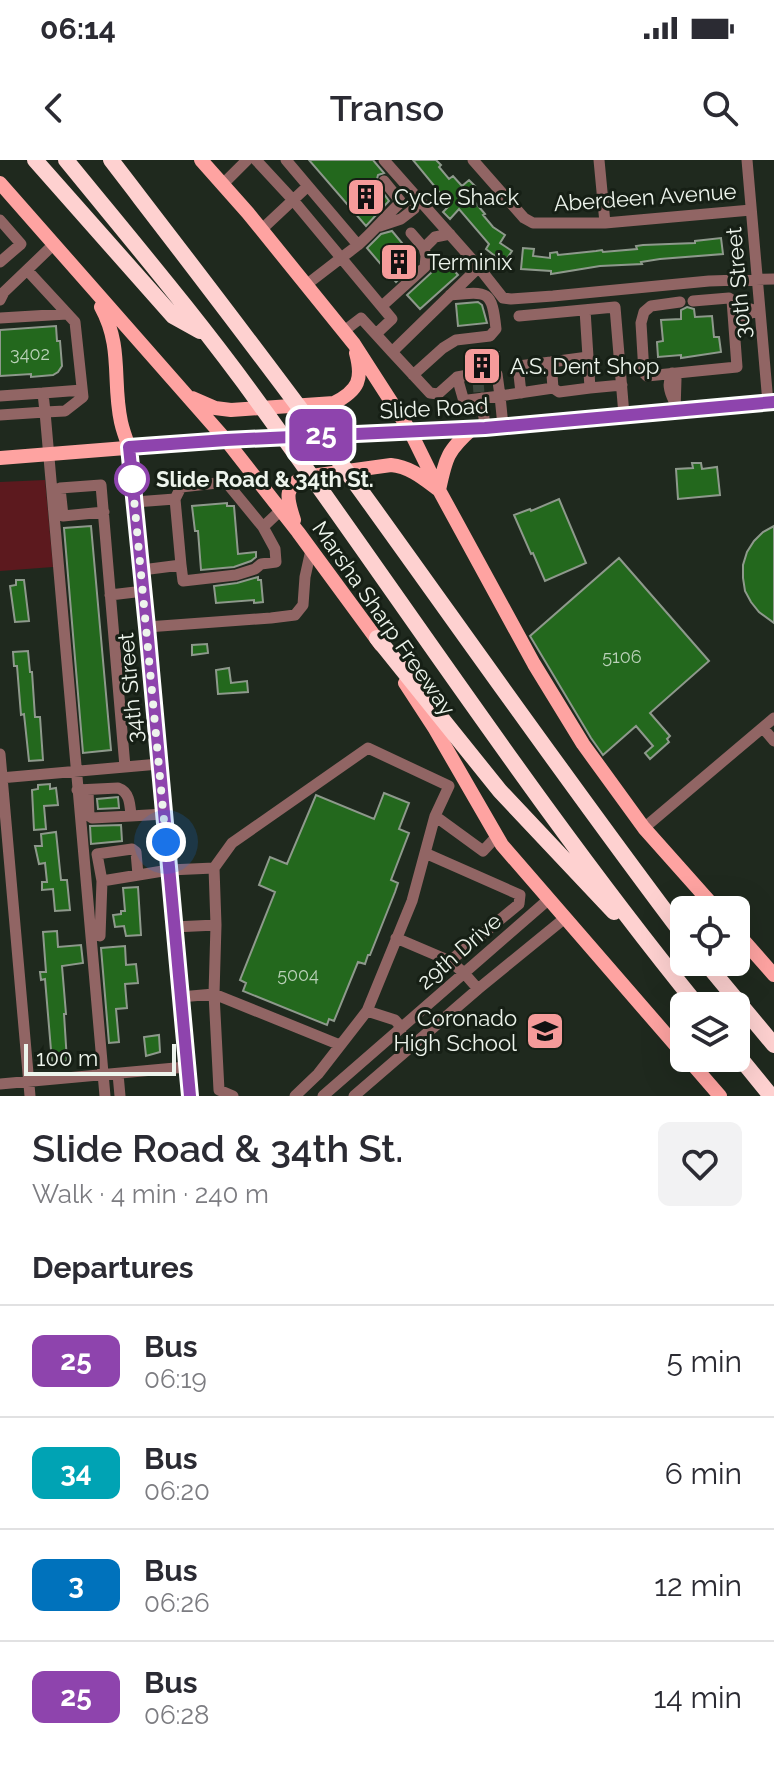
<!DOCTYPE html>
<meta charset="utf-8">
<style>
body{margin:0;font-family:Raleway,sans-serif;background:#f2f2f3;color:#2b2b33;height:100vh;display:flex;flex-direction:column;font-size:30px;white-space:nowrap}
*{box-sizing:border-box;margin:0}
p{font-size:26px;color:#7c7c81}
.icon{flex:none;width:44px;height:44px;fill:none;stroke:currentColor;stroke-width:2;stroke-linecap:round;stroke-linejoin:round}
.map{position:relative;height:936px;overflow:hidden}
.drawer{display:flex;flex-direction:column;background:#fff;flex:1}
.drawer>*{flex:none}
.badge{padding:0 16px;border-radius:12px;font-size:28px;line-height:52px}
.buttons{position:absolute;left:670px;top:736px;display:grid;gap:16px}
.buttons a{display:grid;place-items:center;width:80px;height:80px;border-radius:12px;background:#fff;box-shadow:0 8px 32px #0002;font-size:40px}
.scale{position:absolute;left:24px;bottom:20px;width:152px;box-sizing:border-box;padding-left:8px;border:4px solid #edf4ec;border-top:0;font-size:22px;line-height:28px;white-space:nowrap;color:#edf4ec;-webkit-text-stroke:6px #161f15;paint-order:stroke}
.you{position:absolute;width:40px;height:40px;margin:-20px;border:6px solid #fff;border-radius:50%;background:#1a73e8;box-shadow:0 0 0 12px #1a73e833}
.map>.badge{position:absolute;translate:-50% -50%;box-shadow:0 0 0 4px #fff}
h2{padding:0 32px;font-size:30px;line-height:72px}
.round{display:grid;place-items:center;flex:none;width:84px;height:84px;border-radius:12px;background:#f2f2f3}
.head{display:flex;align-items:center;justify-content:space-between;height:136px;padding:0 32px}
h1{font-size:38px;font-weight:600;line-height:60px}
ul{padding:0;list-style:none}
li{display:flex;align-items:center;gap:24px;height:112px;padding:0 32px;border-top:2px solid #e1e1e2}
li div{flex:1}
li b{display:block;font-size:30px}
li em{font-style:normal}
li .badge{min-width:88px;font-weight:700;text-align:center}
.status{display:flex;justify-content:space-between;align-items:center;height:56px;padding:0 40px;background:#fff;direction:ltr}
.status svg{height:22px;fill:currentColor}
header{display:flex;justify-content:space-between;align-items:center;height:104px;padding:0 32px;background:#fff;font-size:36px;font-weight:600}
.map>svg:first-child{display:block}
</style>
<div class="status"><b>06:14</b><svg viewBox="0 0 49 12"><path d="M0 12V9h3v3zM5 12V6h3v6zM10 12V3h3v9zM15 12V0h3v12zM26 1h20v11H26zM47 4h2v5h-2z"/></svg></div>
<header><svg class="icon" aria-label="back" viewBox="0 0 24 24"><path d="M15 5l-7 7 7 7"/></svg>Transo<svg class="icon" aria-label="search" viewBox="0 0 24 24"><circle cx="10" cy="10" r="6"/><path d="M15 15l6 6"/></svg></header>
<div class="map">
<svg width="774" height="936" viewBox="0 0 774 936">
<rect width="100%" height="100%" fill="#1f291e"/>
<path fill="#5c191e" d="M 45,320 L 53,407 L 0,411 L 0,322 Z"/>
<path fill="#23681d" stroke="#8e998c" stroke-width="2" d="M 309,0 L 373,0 L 384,13 L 378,15 L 376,23 L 389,41 L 366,66 Z
M 413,0 L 436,0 L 441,5 L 439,7 L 449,19 L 453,16 L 462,26 L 469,20 L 475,26 L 467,33 L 485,54 L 483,55 L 493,67 L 505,75 L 500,83 L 512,91 L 504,103 L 486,89 L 489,84 L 459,49 L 450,59 L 443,52 L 450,45 Z
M 392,71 L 417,101 L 396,122 L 367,88 L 381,74 Z
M 721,78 L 723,94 L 660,99 L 641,102 L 642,104 L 600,106 L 551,114 L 551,111 L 521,109 L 523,88 L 534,89 L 533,96 L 550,98 L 550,93 L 557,92 L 558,95 L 596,91 L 602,90 L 603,92 L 637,89 L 636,86 L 643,85 L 695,83 L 695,81 Z
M 442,97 L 458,115 L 420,149 L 407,135 L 431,113 L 434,104 Z
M 478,142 L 482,145 L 487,163 L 458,166 L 456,144 Z
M 687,147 L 694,149 L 695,157 L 712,156 L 714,177 L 719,177 L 721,192 L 681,198 L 681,195 L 658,197 L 657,182 L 663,181 L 661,160 L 681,159 L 681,150 Z
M 56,166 L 57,181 L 60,181 L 62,206 L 58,212 L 53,215 L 31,217 L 31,214 L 0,216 L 0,170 Z
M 499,192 L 500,205 L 493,204 L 474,206 L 473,195 Z
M 692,303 L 701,303 L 702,309 L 717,307 L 720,335 L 678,339 L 676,309 L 693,308 Z
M 559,339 L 586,403 L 545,421 L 533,393 L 531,394 L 514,355 L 530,349 L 531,351 Z
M 227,343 L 227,346 L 234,346 L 238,394 L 256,392 L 256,397 L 251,401 L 234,407 L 201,410 L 198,371 L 195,371 L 192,346 Z
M 91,366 L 111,590 L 83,593 L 64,368 Z
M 774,366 L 774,463 L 759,452 L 751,442 L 745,431 L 743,418 L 743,405 L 747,392 L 754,381 L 763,372 Z
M 619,398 L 709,501 L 650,553 L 670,576 L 667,579 L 669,582 L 650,599 L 645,593 L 653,586 L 636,566 L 603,595 L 591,578 L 530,476 Z
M 258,417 L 258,420 L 261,420 L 263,442 L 254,443 L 254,440 L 216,443 L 214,426 L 237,423 Z
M 16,420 L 24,420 L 29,461 L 15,462 L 10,426 L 16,425 Z
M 207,484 L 208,493 L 192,495 L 192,485 Z
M 28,491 L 30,512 L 32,512 L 35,557 L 40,557 L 43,600 L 29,601 L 24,554 L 21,555 L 17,506 L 14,506 L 13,492 Z
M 229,508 L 231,523 L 247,521 L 248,532 L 218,534 L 216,510 Z
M 50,624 L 50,629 L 56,628 L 58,645 L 44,646 L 46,669 L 34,670 L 32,630 L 38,629 L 38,625 Z
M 384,633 L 409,643 L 399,669 L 409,673 L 391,720 L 398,723 L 395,732 L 370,795 L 368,795 L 365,804 L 358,802 L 334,861 L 329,859 L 327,865 L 243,831 L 246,823 L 240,820 L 275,732 L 259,725 L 270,697 L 287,704 L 316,635 L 374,659 Z
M 118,637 L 119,648 L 98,649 L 97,639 Z
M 121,665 L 122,681 L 91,684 L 90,666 Z
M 56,672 L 61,720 L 67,720 L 70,750 L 55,751 L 53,729 L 42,730 L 42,722 L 47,722 L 45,703 L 39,704 L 35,686 L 42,686 L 41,674 Z
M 138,727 L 141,775 L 126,776 L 124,766 L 115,767 L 113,755 L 121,754 L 121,751 L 125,751 L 123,728 Z
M 57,771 L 58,787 L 81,785 L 83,803 L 62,806 L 66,854 L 64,854 L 67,901 L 52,902 L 45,819 L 41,820 L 40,812 L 46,812 L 43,772 Z
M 125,786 L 126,805 L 136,804 L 138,823 L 125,824 L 127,848 L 116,849 L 119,882 L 109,883 L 101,788 Z
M 159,875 L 160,892 L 146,896 L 144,877 Z"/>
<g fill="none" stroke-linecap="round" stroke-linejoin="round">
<path stroke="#3e473d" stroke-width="11" stroke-dasharray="11 5.5" stroke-linecap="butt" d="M 473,227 L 487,226"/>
<path stroke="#916564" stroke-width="11" d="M 256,0 L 293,40 L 308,26 L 358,85 C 374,71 386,56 401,42 L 384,21
M 286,0 L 308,26
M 384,0 L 477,105 L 503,138 L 511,139 L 553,136 L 709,121 L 774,119
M 473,0 L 524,58 L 533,63 L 605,63 L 751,50
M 599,0 L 605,63
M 747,0 L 768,243
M 222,25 L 247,0
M 0,60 L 21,84 L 0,102
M 380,66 L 401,59 L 414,49
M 261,70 L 293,40 L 392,159 L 376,174
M 424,88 L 435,77 L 450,74
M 479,107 L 392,192 L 430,233 L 438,234 L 457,217 L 463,238 L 468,240 L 500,236 L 497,214 L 494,212 L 483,213
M 306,125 L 358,85
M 0,140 L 4,132 L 27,110
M 680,142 L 651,146 L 644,152 L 641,163 L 644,213 L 647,216 L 737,207 L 732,140 L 729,138 L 693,141
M 382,146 L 425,107 L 426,96 L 424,88 L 411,73
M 585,150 L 590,228 L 622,225
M 755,151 C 747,147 741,146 733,153 L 739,157 C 747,156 752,151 760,151
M 519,156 L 615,147 L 624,255
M 0,158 L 67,154
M 344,171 L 361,158 L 392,192
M 413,215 L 443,188 L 456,180 L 490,176 L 496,169 C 492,130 488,131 450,135
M 457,217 L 474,214
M 553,228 L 559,232 L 590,228
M 43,233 L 82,230
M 521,233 L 518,206 L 551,202
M 0,236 L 43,233 L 45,252 L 65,251 L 83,237 L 75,162 L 27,110 L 54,84
M 482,238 L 485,268
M 674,241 C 669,231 667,223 672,213 L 676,219 L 675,251
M 0,255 L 45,252 L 105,936
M 503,266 L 500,236 L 553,228 L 551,202 L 588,197
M 175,339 L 181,327 L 226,322 L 263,367 L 281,350
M 135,342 L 175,339 L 181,405 L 142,410
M 104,352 L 63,356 L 60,328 L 101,325 L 125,607
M 181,405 L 183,421 L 236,415 L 255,409 L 261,404 L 276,402 L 275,389 L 263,367
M 110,435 L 144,431
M 147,467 L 271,458 L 295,455 L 303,445 L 305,417 L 311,390
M 763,568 L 774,581
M 0,594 L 30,936
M 0,618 L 159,604
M 77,630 L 118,628 C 130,632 130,645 131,656 L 164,654
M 88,630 L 89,656 L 92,658 L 131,656
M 644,668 L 774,558
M 425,693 L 520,735 L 519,744 L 450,801 L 464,813 L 478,829
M 138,715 L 136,692 L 132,689 L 97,694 L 102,721 L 169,710 L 214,708
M 216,765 L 214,708 L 232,683 L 368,588 L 449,626 L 435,656 L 483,691 L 497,676
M 174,767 L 216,765 L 214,834 L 340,885
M 100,776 L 102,721
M 396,778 L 450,801
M 180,837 L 214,834 L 219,930 L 233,936
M 402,868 L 395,860 L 367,851 L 412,741 L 435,656
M 118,914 L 120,936
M 0,924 L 186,907
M 295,936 L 318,914 L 367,851
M 323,936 L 549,739
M 354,936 L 478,829 L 565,758"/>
<path stroke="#fea3a1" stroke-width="14" d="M 201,0 L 248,53 L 354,184 L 410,271 L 439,330 L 534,504 L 583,584 L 644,668 L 717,750
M 0,23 L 226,280 L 298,372 L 381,485
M 101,147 C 123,187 112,221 121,262 C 123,271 126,279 129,287 L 147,467 L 190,936
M 192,238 L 215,248 L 231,250 L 334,243 C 359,230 363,219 356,193
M 0,298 L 226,280 L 473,268 L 774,242
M 294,360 C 288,341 282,327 304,317 L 391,305 C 411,307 424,319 439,330 C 446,297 447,291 473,268
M 405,523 L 435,569 L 502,685 L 684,895
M 736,772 L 774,815
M 687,898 L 720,936"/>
<path stroke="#fed1d0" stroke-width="16" d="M 35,0 L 173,156 L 200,171
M 66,0 C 132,81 200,161 261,246 C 406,446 542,654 698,846
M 111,0 C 200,116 289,231 374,349 C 477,492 578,636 684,776
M 377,478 L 500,631 L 614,752
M 705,802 L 774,885
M 736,893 L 771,936"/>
</g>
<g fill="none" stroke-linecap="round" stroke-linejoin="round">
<g stroke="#fff" stroke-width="18">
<path id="line" d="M 190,936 L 147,467 L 129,287 L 226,280 L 485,268 L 774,242"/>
</g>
<use href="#line" stroke="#8e44ad" stroke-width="12"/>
<path stroke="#edf4ec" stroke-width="8" stroke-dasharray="0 14.4" d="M 132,319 L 132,317 L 166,682"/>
</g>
<defs>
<g id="building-square" transform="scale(2)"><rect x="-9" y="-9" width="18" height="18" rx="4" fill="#f59b9a" stroke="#161f15"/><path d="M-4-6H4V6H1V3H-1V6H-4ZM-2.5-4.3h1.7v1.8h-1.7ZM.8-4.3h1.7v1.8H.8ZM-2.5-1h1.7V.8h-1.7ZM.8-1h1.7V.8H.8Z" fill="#111"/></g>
<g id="school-square" transform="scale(2)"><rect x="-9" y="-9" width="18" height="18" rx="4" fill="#f59b9a" stroke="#161f15"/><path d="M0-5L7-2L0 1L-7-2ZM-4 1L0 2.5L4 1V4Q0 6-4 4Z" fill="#111"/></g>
</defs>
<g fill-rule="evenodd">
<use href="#building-square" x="366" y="37"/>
<use href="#building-square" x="399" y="102"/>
<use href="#building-square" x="482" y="206"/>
<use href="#school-square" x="545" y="871"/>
</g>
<circle fill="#fff" stroke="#8e44ad" stroke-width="4" cx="132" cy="319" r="16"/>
<g text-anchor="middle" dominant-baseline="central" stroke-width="6" stroke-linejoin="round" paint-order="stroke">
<g font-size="18" fill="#bad1b8">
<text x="30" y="193">3402</text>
<text x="622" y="496">5106</text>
<text x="298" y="814">5004</text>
</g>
<g font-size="22" fill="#edf4ec" stroke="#161f15" text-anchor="start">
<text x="394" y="37">Cycle Shack</text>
<text x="427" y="102">Terminix</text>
<text x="510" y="206">A.S. Dent Shop</text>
<text x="517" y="858" text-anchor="end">Coronado<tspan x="517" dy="25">High School</tspan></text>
</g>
<g font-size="22" fill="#edf4ec" stroke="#161f15">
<text transform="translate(645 37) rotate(-4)">Aberdeen Avenue</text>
<text transform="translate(738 123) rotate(-95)">30th Street</text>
<text transform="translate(434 248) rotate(-3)">Slide Road</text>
<text transform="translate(384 458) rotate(55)">Marsha Sharp Freeway</text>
<text transform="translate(130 528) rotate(-95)">34th Street</text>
<text transform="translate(459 791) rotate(-41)">29th Drive</text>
</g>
<g font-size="22" font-weight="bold" fill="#edf4ec" stroke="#161f15" text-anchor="start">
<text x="156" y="319">Slide Road &amp; 34th St.</text>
</g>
</g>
</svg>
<div class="buttons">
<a><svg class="icon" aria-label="locate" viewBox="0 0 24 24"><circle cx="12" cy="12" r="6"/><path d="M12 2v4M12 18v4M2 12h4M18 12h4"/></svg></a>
<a><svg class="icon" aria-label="layers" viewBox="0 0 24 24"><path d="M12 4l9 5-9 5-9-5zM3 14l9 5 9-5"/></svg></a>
</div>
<div class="scale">100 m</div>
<div class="you" style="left:166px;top:682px"></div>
<b class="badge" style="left:321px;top:275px;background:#8e44ad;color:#fff">25</b>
</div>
<section class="drawer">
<div class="head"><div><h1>Slide Road &amp; 34th St.</h1><p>Walk · 4 min · 240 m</p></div><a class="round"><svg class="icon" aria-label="heart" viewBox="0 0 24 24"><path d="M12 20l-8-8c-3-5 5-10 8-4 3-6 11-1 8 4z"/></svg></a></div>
<h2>Departures</h2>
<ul>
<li><span class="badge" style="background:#8e44ad;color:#fff">25</span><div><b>Bus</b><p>06:19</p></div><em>5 min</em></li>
<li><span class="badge" style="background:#00a3b4;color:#fff">34</span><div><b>Bus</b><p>06:20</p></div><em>6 min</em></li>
<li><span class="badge" style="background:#0072bc;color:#fff">3</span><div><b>Bus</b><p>06:26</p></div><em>12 min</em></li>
<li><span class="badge" style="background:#8e44ad;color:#fff">25</span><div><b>Bus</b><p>06:28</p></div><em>14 min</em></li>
</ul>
</section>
